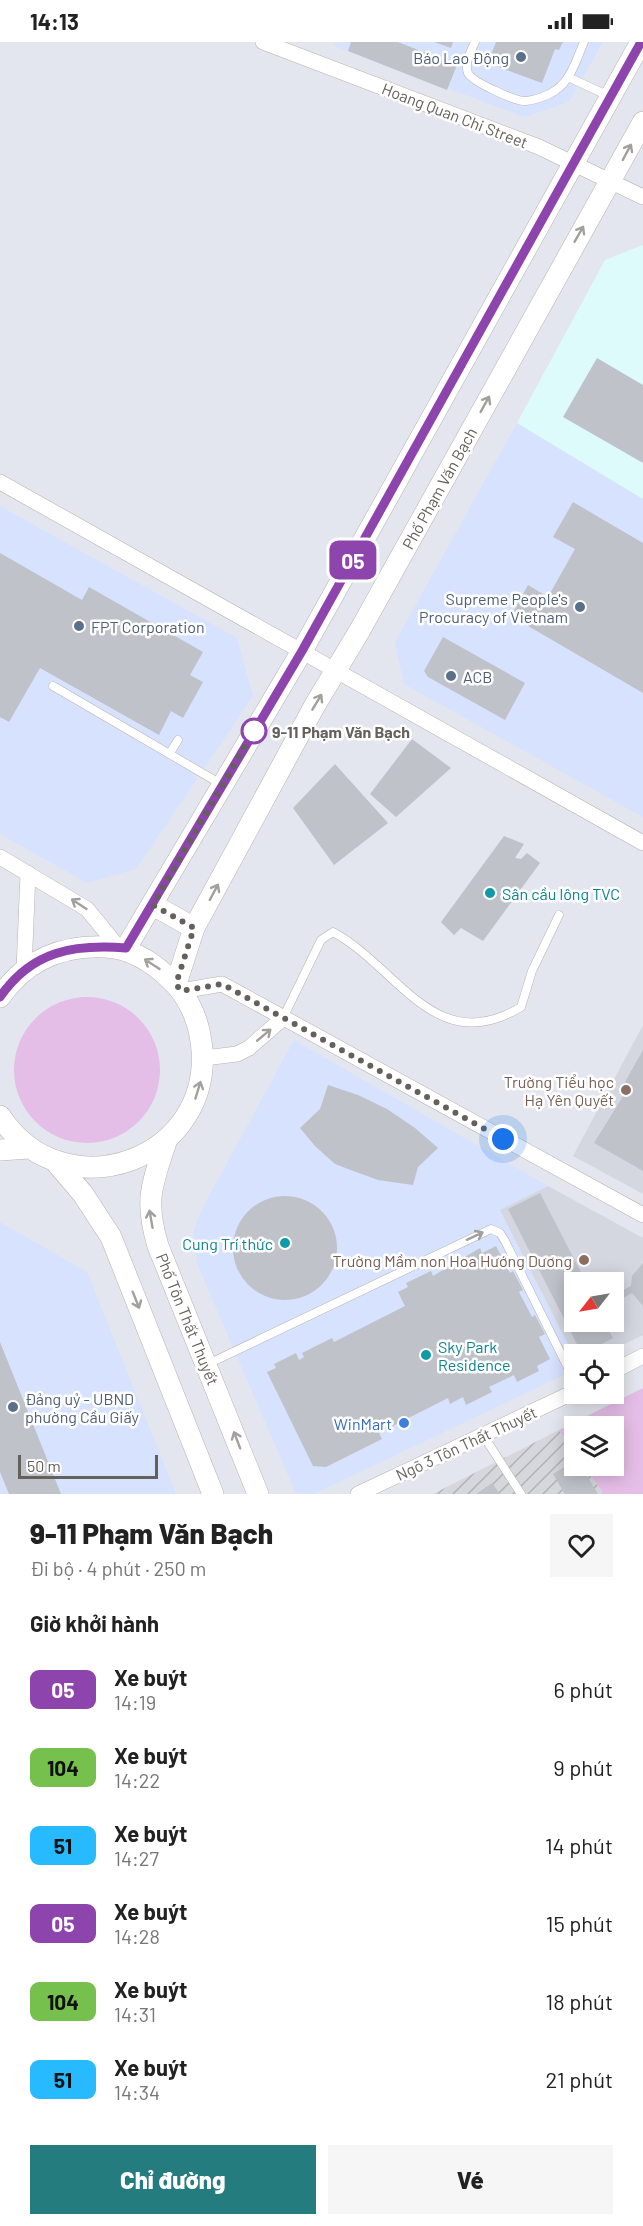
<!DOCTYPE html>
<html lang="vi">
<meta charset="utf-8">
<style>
body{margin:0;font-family:Barlow,sans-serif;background:#f6f6f6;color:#222;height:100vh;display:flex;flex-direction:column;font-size:22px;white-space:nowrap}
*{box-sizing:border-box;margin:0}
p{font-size:20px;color:#767676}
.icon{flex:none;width:33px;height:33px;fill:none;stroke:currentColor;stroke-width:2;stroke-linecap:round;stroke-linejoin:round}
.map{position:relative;height:1452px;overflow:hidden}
.details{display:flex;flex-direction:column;background:#fff;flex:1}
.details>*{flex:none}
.badge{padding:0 12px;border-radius:9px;font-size:21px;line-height:39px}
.needle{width:39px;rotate:239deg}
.tools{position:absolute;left:564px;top:1230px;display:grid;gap:12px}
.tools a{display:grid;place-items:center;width:60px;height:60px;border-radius:0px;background:#fff;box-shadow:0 3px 15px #0003;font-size:30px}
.scale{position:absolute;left:18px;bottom:15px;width:140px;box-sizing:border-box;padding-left:6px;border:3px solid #64605b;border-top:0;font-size:16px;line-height:21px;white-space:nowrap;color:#64605b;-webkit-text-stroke:4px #fff;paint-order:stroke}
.you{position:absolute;width:30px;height:30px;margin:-15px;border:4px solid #fff;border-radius:50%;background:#1a73e8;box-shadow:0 0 0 9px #1a73e833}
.map>.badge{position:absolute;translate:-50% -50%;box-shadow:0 0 0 3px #fff}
h2{padding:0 30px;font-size:22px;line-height:54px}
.round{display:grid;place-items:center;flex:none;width:63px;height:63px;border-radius:0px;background:#f6f6f6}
.headline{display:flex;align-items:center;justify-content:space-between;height:102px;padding:0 30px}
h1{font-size:28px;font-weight:800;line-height:45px}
.button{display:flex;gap:12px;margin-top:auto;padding:12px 30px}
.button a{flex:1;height:69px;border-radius:0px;background:#257c7e;color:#fff;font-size:24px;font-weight:800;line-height:69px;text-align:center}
.button a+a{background:#f6f6f6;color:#222}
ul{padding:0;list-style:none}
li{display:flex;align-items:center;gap:18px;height:78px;padding:0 30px}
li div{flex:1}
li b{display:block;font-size:22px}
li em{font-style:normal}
li .badge{min-width:66px;font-weight:700;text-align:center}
.status{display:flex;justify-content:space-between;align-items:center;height:42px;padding:0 30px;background:#fff;direction:ltr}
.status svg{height:16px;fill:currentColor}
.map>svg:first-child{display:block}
</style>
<div class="status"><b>14:13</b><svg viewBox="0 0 49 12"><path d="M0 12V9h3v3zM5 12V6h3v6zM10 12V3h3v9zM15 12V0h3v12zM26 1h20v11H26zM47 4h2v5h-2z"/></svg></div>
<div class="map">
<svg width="643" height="1452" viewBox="0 0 643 1452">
<defs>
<pattern id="industrial-furrows" width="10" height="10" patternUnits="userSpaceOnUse" patternTransform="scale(1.5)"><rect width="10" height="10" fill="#d5d7dd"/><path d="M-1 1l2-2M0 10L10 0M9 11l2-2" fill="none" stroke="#b0b2b6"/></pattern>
</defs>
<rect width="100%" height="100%" fill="#e3e6ee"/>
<path fill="#d7e2ff" d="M 336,0 L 603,0 L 569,60 L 525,75 L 334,4 Z
M 517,381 L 643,457 L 643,775 L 404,642 L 395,600 Z
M 0,464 L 237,596 L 253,654 L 136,827 L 87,841 L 0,792 Z
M 294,998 L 548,1144 L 501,1168 L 574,1314 L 574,1328 L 314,1452 L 296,1452 L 198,1224 L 194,1205 L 194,1188 L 202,1167 Z
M 0,1180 L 87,1230 L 176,1452 L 0,1452 Z"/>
<path fill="url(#industrial-furrows)" d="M 559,1388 L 574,1410 L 574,1424 L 584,1424 L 604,1452 L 433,1452 Z"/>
<path fill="#d4d7e0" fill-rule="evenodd" d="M 643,983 L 643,1152 L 573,1114 Z
M 548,1144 L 643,1196 L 643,1293 L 605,1312 L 574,1314 L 500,1168 ZM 574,1240 L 614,1240 L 614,1280 L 574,1280 Z"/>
<path fill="#defbfc" d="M 643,203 L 643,457 L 517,381 L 605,218 Z"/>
<path fill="#e5bee7" d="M14 1028a73 73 0 1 1 146 0a73 73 0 1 1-146 0Z
M 643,1346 L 643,1452 L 604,1452 L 584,1424 L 614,1424 L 614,1384 L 574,1384 L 574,1410 L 559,1388 Z"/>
<path fill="#bfc2c9" d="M 351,0 L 398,0 L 457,23 L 447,48 L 348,9 Z
M 434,0 L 453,0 L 451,6 Z
M 496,0 L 563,0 L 559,8 L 555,7 L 542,41 L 488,21 Z
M 597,316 L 643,343 L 643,421 L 563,375 Z
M 573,460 L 643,501 L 643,651 L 511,574 L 528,543 L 548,555 L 575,507 L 553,495 Z
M 0,511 L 82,558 L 89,545 L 203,610 L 190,633 L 203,640 L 183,676 L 171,669 L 159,693 L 40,626 L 9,680 L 0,675 Z
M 443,595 L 525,641 L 505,678 L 428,635 L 424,629 Z
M 412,697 L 451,726 L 396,775 L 370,752 Z
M 335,722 L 388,781 L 334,823 L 293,766 Z
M 504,794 L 524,802 L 515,816 L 521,817 L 527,811 L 540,821 L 483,899 L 461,886 L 454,893 L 441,880 Z
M 643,1008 L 643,1129 L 594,1101 L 630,1043 L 625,1040 Z
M 328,1043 L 358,1053 L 387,1067 L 415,1086 L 438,1106 L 418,1125 L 413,1143 L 378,1138 L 348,1127 L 335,1122 L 315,1104 L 300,1086 L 320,1067 Z
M 540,1151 L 586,1240 L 574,1240 L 574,1280 L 604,1280 L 613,1296 L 582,1312 L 508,1167 Z
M233 1206a52 52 0 1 1 104 0a52 52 0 1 1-104 0Z
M 496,1204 L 510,1231 L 513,1229 L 523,1248 L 519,1250 L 532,1275 L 535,1273 L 545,1292 L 539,1295 L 550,1317 L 537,1324 L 539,1329 L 517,1340 L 514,1333 L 489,1345 L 492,1350 L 466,1363 L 463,1355 L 450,1362 L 448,1356 L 379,1391 L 382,1397 L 326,1425 L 313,1424 L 267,1330 L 276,1326 L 274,1322 L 296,1311 L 299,1318 L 304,1315 L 302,1311 L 332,1296 L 334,1300 L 405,1264 L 398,1250 L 408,1245 L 406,1241 L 431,1229 L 433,1234 L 480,1206 L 482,1211 Z
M 643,1221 L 643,1264 L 632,1251 L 614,1261 L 614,1253 L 631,1244 L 632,1234 Z
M 0,1300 L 61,1452 L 9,1452 L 0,1430 Z
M 574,1419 L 574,1424 L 581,1424 L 598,1452 L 565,1452 L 553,1432 Z
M 492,1441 L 500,1452 L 476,1452 Z"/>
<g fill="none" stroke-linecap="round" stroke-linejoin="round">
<g stroke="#b6b3ae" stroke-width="9">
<path id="service" d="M 475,0 C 471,9 464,21 468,31 C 472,40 517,60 526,59 C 535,58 548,54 556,48 C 571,38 577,16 584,0
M 568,35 L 609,54
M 53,644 L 221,742
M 170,711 L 178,698
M 283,976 L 321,898 L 333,890 C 398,925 435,1017 521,965 L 532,929 L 559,873
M 208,1322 L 491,1187 L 500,1191 L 505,1199 L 574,1338
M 483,1393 L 521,1452"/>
</g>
<g stroke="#b6b3ae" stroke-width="16">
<path id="minor" d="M 263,0 L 539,105 L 643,155
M 0,440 L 643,801
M 0,815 L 87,867 L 118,905
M 24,928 L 28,831
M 181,949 L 222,942 L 643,1173
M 204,1016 L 237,1012 L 249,1006 L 282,977
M 614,1329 L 643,1314
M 358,1452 L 574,1350"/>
</g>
<g stroke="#b7b3ad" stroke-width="22">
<path id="secondary" d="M 153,863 L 194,886
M 126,906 L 302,609 L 641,0
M 176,942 L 194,886 L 315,663 L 360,588 L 643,80
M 0,955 C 25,919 61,903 105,905 C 132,906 153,920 172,939 C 188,954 198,977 201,999 C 218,1117 65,1173 0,1074
M 167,1097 C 152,1142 144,1158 158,1204 L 258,1452
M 0,1108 L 29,1106
M 54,1118 L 83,1152 L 111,1195 L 213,1452"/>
</g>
<use href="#service" stroke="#fff" stroke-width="8"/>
<use href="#minor" stroke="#fff" stroke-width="15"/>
<use href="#secondary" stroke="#fff" stroke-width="21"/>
</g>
<defs><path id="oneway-shaft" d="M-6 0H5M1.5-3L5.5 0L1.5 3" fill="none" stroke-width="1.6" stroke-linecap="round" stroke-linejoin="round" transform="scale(1.5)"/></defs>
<g stroke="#a2a09d">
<use href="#oneway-shaft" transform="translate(627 110) rotate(-62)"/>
<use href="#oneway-shaft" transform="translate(579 192) rotate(-60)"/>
<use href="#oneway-shaft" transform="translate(485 362) rotate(-61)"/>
<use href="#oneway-shaft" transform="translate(317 660) rotate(-59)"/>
<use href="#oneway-shaft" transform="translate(214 850) rotate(-62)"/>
<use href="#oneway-shaft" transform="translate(79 862) rotate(-147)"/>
<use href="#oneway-shaft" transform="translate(152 922) rotate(-147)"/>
<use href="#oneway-shaft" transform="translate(264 993) rotate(-40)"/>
<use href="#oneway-shaft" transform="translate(198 1048) rotate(-73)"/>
<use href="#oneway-shaft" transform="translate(151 1177) rotate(-100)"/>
<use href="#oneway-shaft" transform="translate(475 1194) rotate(-25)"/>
<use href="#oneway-shaft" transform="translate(136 1258) rotate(68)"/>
<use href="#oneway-shaft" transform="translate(237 1398) rotate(-111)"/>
</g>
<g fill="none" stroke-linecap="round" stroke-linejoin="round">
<g stroke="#fff" stroke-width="14">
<path id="line" d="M 0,955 C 32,909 73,902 126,906 L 302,609 L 641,0"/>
</g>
<use href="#line" stroke="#8e44ad" stroke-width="9"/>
<path stroke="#64605b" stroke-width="6" stroke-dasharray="0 10.8" d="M 254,689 L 257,683 L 153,863 L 194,886 L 176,942 L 181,949 L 222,942 L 503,1097"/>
</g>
<g fill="#5c6f8a" stroke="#fff" stroke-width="2">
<circle cx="521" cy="15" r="6"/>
<circle cx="580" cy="565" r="6"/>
<circle cx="79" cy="584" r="6"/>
<circle cx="451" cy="634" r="6"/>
<circle cx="13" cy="1365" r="6"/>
</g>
<circle fill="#fff" stroke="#8e44ad" stroke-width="3" cx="254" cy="689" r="12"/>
<g fill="#0f9aa8" stroke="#fff" stroke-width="2">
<circle cx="490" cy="851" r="6"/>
<circle cx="285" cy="1201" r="6"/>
<circle cx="426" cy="1313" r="6"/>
</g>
<g fill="#8d6e63" stroke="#fff" stroke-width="2">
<circle cx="626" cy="1048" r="6"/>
<circle cx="584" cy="1218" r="6"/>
</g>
<circle fill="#3f7fe0" stroke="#fff" stroke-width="2" cx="404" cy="1381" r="6"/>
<g text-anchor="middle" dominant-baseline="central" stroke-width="5" stroke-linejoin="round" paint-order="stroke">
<g font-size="16" fill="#4e5e75" stroke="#fff" text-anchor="start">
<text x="509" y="15" text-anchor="end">Báo Lao Động</text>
<text x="568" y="556" text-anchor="end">Supreme People's<tspan x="568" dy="18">Procuracy of Vietnam</tspan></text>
<text x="91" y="584">FPT Corporation</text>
<text x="463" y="634">ACB</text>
<text x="25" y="1356">Đảng uỷ - UBND<tspan x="25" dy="18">phường Cầu Giấy</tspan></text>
</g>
<g font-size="16" fill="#64605b" stroke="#fff">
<text transform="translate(455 73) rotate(21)">Hoang Quan Chi Street</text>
<text transform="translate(439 446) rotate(-61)">Phố Phạm Văn Bạch</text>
<text transform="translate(188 1277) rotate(68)">Phố Tôn Thất Thuyết</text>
<text transform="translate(466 1401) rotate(-25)">Ngõ 3 Tôn Thất Thuyết</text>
</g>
<g font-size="16" font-weight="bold" fill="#64605b" stroke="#fff" text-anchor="start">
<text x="272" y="689">9-11 Phạm Văn Bạch</text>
</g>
<g font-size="16" fill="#0d838f" stroke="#fff" text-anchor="start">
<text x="502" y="851">Sân cầu lông TVC</text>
<text x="273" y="1201" text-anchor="end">Cung Trí thức</text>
<text x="438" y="1304">Sky Park<tspan x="438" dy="18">Residence</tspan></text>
</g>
<g font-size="16" fill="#785e54" stroke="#fff" text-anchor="end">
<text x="614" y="1039">Trường Tiểu học<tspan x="614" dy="18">Hạ Yên Quyết</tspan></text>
<text x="572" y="1218">Trường Mầm non Hoa Hướng Dương</text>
</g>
<g font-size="16" fill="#366cbe" stroke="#fff" text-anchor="end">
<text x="392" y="1381">WinMart</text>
</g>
</g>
</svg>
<div class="tools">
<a><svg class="needle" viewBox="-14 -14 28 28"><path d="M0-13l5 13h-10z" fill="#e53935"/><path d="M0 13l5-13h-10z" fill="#767676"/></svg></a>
<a><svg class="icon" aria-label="locate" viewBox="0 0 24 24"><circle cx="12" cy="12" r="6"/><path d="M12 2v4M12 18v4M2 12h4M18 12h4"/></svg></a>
<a><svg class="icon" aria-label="layers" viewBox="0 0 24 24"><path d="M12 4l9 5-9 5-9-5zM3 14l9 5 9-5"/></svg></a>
</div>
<div class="scale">50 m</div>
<div class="you" style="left:503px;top:1097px"></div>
<b class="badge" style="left:353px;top:518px;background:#8e44ad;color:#fff">05</b>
</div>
<section class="details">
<div class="headline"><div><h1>9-11 Phạm Văn Bạch</h1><p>Đi bộ · 4 phút · 250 m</p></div><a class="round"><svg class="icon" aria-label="heart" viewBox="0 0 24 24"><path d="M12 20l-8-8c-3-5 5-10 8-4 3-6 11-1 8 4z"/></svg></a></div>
<h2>Giờ khởi hành</h2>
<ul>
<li><span class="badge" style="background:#8e44ad;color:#fff">05</span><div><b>Xe buýt</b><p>14:19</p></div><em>6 phút</em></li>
<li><span class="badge" style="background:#76c04d;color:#111">104</span><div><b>Xe buýt</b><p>14:22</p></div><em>9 phút</em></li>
<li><span class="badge" style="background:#27baff;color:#111">51</span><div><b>Xe buýt</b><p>14:27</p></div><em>14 phút</em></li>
<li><span class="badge" style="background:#8e44ad;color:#fff">05</span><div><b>Xe buýt</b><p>14:28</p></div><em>15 phút</em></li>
<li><span class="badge" style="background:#76c04d;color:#111">104</span><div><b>Xe buýt</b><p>14:31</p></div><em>18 phút</em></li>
<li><span class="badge" style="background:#27baff;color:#111">51</span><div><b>Xe buýt</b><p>14:34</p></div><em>21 phút</em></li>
</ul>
<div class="button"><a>Chỉ đường</a><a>Vé</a></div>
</section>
